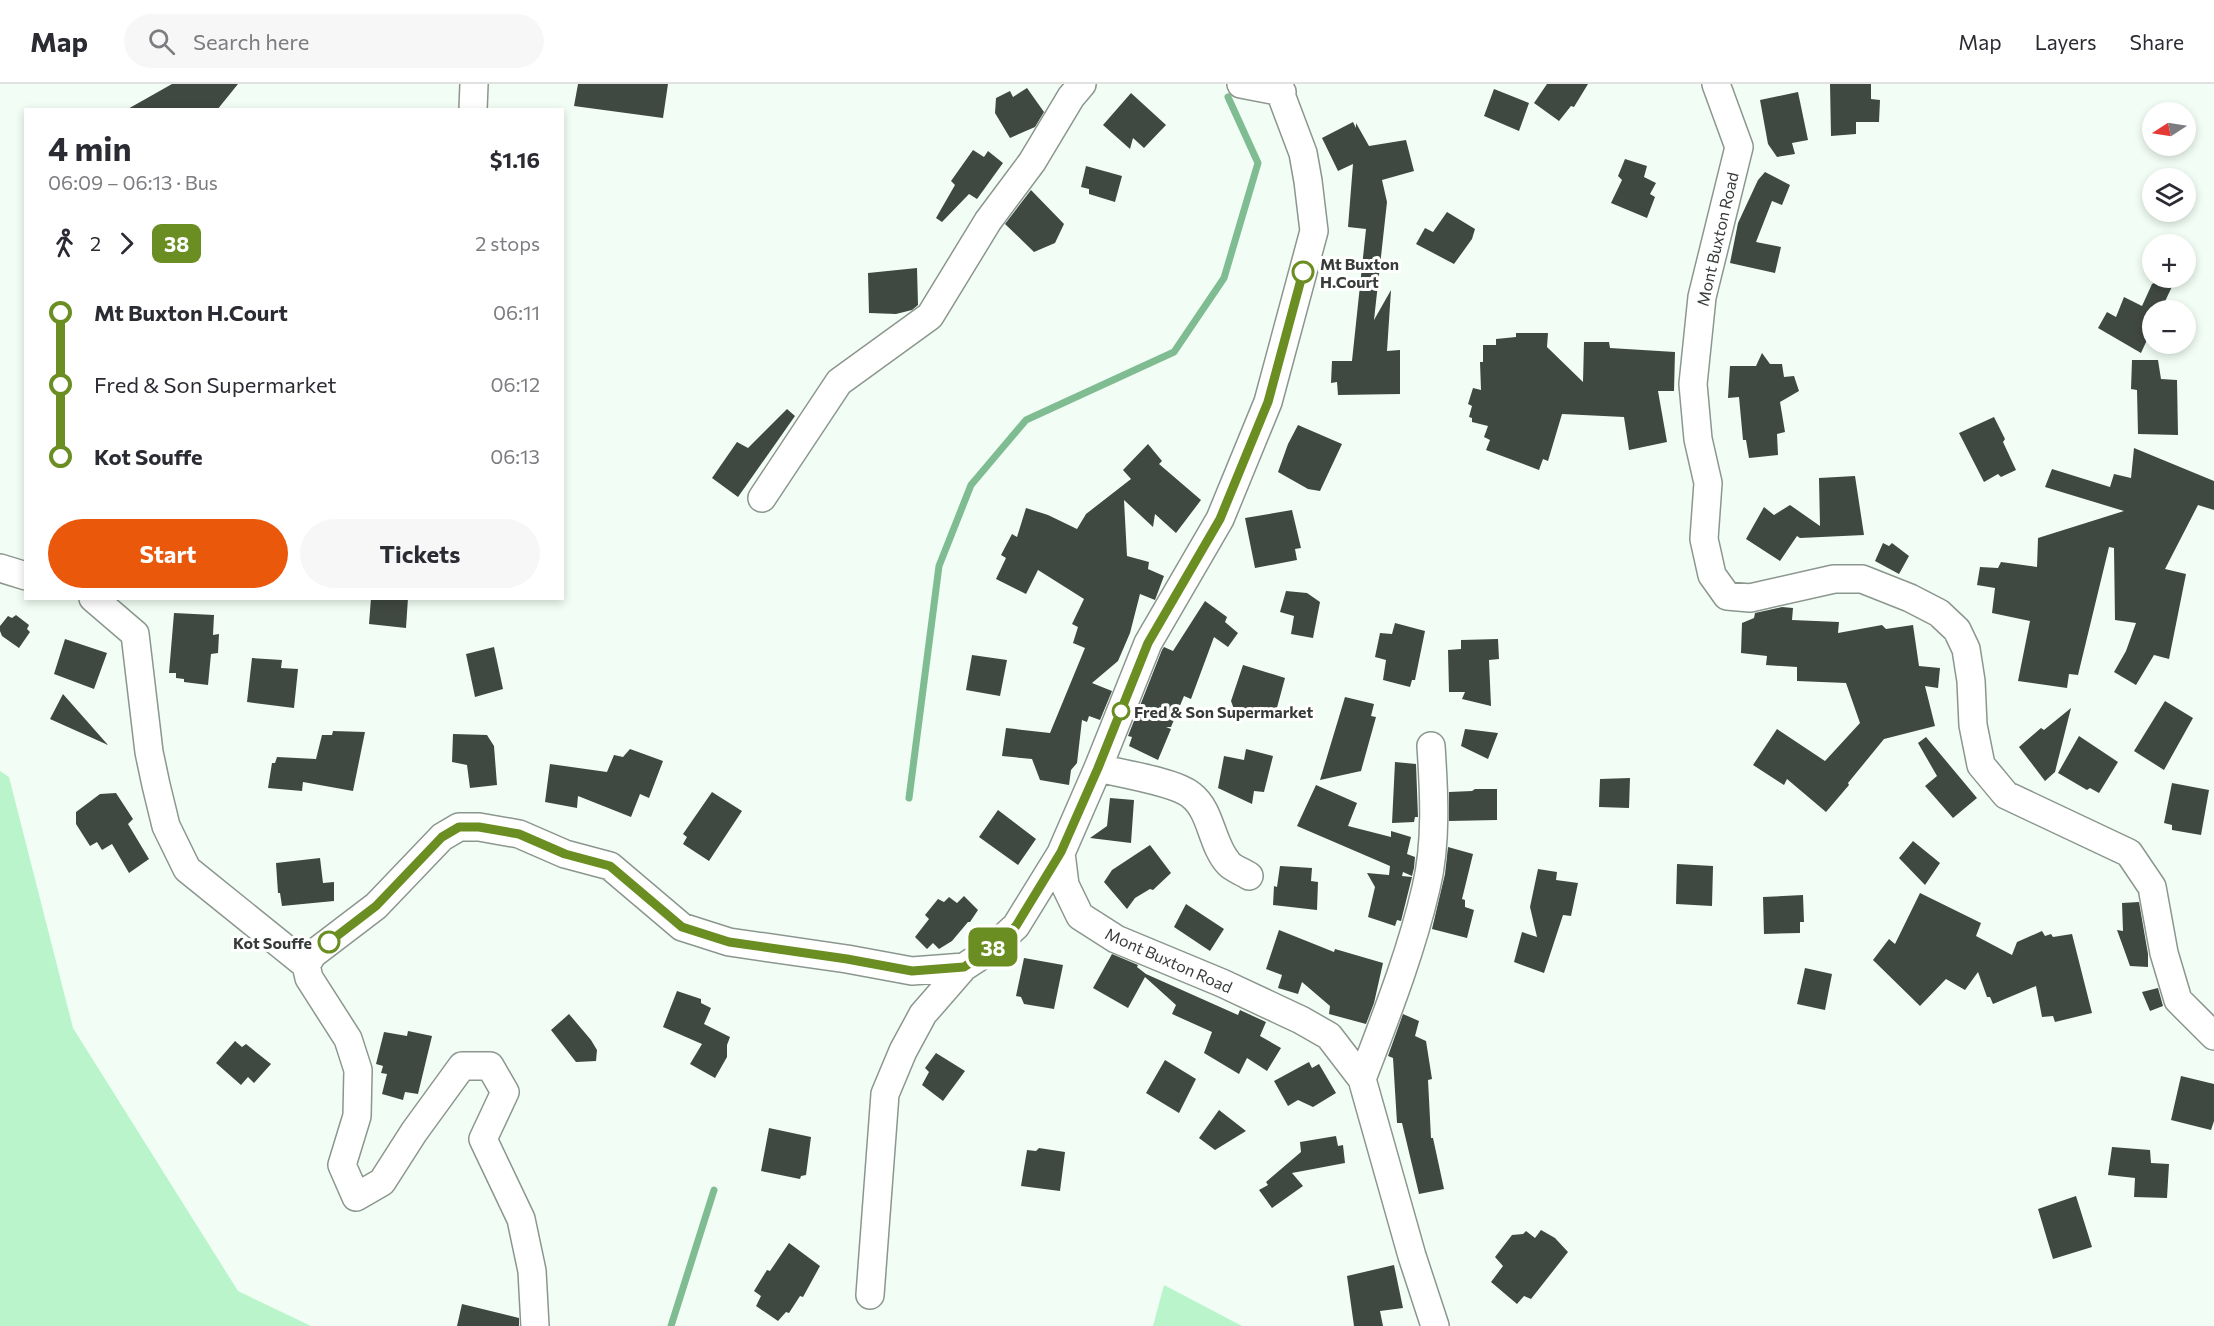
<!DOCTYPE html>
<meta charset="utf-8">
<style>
body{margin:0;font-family:Commissioner,sans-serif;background:#f7f7f7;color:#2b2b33;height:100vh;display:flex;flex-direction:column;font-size:22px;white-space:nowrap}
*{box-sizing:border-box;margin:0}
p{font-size:20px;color:#7c7c81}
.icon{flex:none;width:33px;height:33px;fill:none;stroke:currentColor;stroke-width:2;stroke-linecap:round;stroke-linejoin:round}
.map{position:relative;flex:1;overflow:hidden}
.details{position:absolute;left:24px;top:24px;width:540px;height:492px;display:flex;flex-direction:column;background:#fff;border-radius:0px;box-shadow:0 3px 9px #0003}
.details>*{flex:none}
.badge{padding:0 12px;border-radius:9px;font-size:21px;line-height:39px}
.needle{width:39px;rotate:258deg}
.tools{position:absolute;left:2142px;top:18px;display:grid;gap:12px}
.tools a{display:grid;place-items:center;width:54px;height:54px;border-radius:50%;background:#fff;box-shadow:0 3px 9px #0003;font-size:30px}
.map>.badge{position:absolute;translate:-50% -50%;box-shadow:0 0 0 3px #fff}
.legs{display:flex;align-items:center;gap:9px;height:66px;padding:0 24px;font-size:20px}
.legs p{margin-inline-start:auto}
.headline{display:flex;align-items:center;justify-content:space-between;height:102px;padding:0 24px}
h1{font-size:33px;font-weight:700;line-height:45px}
.button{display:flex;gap:12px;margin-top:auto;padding:12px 24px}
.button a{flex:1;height:69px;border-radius:36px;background:#ea580c;color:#fff;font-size:24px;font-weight:700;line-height:69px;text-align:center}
.button a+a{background:#f7f7f7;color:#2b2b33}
ul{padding:0 24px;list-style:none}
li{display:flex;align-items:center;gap:21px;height:72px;font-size:22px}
li i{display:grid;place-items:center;width:9px;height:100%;margin:0 8px;background:currentColor}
li i::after{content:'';width:15px;height:15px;margin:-8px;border:4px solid;border-radius:50%;background:#fff}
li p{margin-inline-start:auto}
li:first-child i{background:linear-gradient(#0000 50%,currentColor 0)}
li:last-child i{background:linear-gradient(currentColor 50%,#0000 0)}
header{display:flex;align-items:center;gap:36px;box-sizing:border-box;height:84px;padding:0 30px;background:#fff;border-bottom:2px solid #e1e1e2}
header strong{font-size:28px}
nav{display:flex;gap:33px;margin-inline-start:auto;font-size:21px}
.search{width:420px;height:54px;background:#f7f7f7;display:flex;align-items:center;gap:15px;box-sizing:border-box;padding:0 21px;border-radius:33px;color:#7c7c81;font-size:22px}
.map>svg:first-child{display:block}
</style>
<header>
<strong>Map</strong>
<div class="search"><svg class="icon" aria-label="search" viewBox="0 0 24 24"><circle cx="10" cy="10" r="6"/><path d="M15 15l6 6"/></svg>Search here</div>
<nav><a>Map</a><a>Layers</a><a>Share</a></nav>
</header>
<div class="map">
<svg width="2214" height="1242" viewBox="0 0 2214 1242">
<rect width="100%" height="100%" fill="#f2fef5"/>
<path fill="#baf4cb" d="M 0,687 L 9,693 L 73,944 L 238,1207 L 311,1242 L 0,1242 Z
M 1164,1201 L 1242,1242 L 1153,1242 Z"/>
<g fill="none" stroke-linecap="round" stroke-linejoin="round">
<path stroke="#80bc92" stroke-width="7" d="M 909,714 L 939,482 L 971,401 L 1026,336 L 1174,268 L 1224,194 L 1258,79 L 1228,13
M 671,1242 L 714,1106"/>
</g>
<path fill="#3f4841" d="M 172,0 L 238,0 L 217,26 L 126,26 Z
M 578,0 L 668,0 L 663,34 L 574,22 Z
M 1547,0 L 1588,0 L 1574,23 L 1571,22 L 1559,37 L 1534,19 Z
M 1830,0 L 1871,0 L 1871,15 L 1880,16 L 1879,38 L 1856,38 L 1856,50 L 1831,52 Z
M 1027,4 L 1044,28 L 1035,43 L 1010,54 L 995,29 L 996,14 L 1010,7 L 1013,13 Z
M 1494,5 L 1529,19 L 1519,47 L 1484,32 Z
M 1798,8 L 1808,56 L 1792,59 L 1795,70 L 1777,73 L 1768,60 L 1760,16 Z
M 1131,9 L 1166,41 L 1144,64 L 1133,54 L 1130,65 L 1103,41 Z
M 1353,38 L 1356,44 L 1356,39 L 1369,62 L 1406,56 L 1414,87 L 1382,96 L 1387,118 L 1374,236 L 1391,206 L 1387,267 L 1400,266 L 1400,310 L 1338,311 L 1337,298 L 1331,299 L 1332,277 L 1352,277 L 1366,145 L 1348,143 L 1353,80 L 1338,87 L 1322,54 Z
M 973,66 L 984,73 L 988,67 L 1003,79 L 977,115 L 969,110 L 942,138 L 936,134 L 955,101 L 951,97 Z
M 1625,75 L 1647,82 L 1644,93 L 1656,99 L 1650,110 L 1655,113 L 1647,134 L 1611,119 L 1622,96 L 1618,92 Z
M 1086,82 L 1122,92 L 1115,118 L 1089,110 L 1089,105 L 1081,103 Z
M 1765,88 L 1790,101 L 1782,121 L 1772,117 L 1756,158 L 1781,163 L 1775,189 L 1730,179 L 1738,139 L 1758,96 Z
M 1031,106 L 1064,140 L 1055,159 L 1034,168 L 1005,140 Z
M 1447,128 L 1475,145 L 1472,155 L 1454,180 L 1416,160 L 1425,144 L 1433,148 Z
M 917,184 L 918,221 L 912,226 L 896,230 L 869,229 L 868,189 Z
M 2164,194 L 2176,194 L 2161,226 L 2152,226 L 2152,245 L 2141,269 L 2098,244 L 2107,228 L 2116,233 L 2124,213 L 2142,222 L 2152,200 Z
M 1516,249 L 1548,249 L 1547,263 L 1583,298 L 1584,258 L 1609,258 L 1610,264 L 1675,268 L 1674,307 L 1658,307 L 1667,358 L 1629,366 L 1624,333 L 1562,330 L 1548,377 L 1543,375 L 1539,386 L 1486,366 L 1490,356 L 1484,353 L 1488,342 L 1472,338 L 1472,334 L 1469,333 L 1472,322 L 1468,320 L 1473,304 L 1481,306 L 1480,278 L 1483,278 L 1483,261 L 1496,261 L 1496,255 L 1516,253 Z
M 1762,269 L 1770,280 L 1782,280 L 1784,293 L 1794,292 L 1799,307 L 1780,318 L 1785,348 L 1777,350 L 1778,371 L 1749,374 L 1746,356 L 1743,356 L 1739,313 L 1728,314 L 1730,282 L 1756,282 Z
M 2132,276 L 2158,276 L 2161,295 L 2177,296 L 2178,351 L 2138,350 L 2137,306 L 2131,305 Z
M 787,325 L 795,332 L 738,413 L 712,394 L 737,358 L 748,364 Z
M 1994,333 L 2005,355 L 2003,358 L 2016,386 L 2001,393 L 1998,390 L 1984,398 L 1959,349 Z
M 1298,341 L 1342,360 L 1320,407 L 1308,405 L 1278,388 L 1288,360 Z
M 1148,360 L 1162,377 L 1159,380 L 1201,416 L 1176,449 L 1155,430 L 1153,443 L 1124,416 L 1127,472 L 1149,478 L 1148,485 L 1164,492 L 1155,516 L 1140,510 L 1130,549 L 1118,577 L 1092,599 L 1112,607 L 1100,636 L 1089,632 L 1087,638 L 1082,636 L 1077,679 L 1071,686 L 1069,701 L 1040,696 L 1032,675 L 1002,672 L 1006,644 L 1050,649 L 1085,564 L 1073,559 L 1078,543 L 1072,540 L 1084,515 L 1038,486 L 1026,510 L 996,495 L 1006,474 L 1001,471 L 1012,450 L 1017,453 L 1026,424 L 1048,431 L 1077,445 L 1086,430 L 1131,395 L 1123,386 Z
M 2134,364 L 2214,397 L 2214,426 L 2198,421 L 2165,485 L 2186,490 L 2169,575 L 2154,571 L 2136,601 L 2114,588 L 2126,567 L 2136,539 L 2115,536 L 2114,464 L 2109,463 L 2078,591 L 2069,590 L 2067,604 L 2018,597 L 2030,537 L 1992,529 L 1995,504 L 1977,501 L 1980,483 L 1998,484 L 2001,478 L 2037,483 L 2038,454 L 2124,427 L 2045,403 L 2052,385 L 2110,403 L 2114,390 L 2131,394 Z
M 1855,392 L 1864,451 L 1800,454 L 1797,452 L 1780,477 L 1746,455 L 1764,423 L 1774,431 L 1790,421 L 1820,442 L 1819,394 Z
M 1292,426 L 1301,464 L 1295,465 L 1297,476 L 1255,484 L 1245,434 Z
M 1883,459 L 1889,462 L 1892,459 L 1909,472 L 1899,490 L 1875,477 Z
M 1286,507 L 1307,509 L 1320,518 L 1313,554 L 1291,550 L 1294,532 L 1280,528 Z
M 371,514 L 408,514 L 406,544 L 369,540 Z
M 1205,517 L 1227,533 L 1225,538 L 1238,549 L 1228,563 L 1214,553 L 1191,615 L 1184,612 L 1171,643 L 1166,643 L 1171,645 L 1158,676 L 1129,662 L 1132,653 L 1128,652 L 1162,566 L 1164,563 L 1173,567 Z
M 1782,523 L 1793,524 L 1792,536 L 1839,538 L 1838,549 L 1882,541 L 1886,545 L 1913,541 L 1919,582 L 1940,584 L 1938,604 L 1925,602 L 1935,642 L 1884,655 L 1848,699 L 1849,701 L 1826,728 L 1787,695 L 1784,701 L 1753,681 L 1777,645 L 1825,677 L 1860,639 L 1846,599 L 1797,597 L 1797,583 L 1766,581 L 1767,572 L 1741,569 L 1742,539 L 1754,534 L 1755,529 Z
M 174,529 L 214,531 L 213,551 L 219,550 L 218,569 L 211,570 L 208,601 L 184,598 L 184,595 L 176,594 L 176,589 L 169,589 Z
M 16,531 L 29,541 L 27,545 L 30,548 L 19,564 L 2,552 L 0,547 L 0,542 L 8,532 L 12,534 Z
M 1395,539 L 1425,547 L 1415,596 L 1412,596 L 1410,603 L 1383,596 L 1386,576 L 1375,573 L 1380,549 L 1392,550 Z
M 65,555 L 107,569 L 94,605 L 54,590 Z
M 1498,555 L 1499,575 L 1489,576 L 1491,622 L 1462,615 L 1465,608 L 1449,608 L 1448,566 L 1461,565 L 1461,556 Z
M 494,563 L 503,605 L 475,613 L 466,570 Z
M 972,571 L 1007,576 L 1000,612 L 966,606 Z
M 252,574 L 282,576 L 281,584 L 298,585 L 294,624 L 247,618 Z
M 1243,581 L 1285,594 L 1275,631 L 1264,628 L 1263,636 L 1235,628 L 1231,617 Z
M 63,610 L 108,661 L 50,635 Z
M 1345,613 L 1374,620 L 1371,632 L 1376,633 L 1361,687 L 1320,696 Z
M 2165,617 L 2193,634 L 2164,686 L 2134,667 Z
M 2071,624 L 2055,688 L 2045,697 L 2019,663 L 2041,644 L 2044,646 Z
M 1465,645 L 1498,649 L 1488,675 L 1461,662 Z
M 333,647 L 365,648 L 353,707 L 303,698 L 302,707 L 268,704 L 272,679 L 275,679 L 277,673 L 316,675 L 322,651 L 332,651 Z
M 453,650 L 487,651 L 494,662 L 497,701 L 470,704 L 467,681 L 452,678 Z
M 2079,652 L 2118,678 L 2099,709 L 2090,704 L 2087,706 L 2058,689 Z
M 1926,653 L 1977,714 L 1953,734 L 1925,702 L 1937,692 L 1918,659 Z
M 630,665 L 663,677 L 649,714 L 640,710 L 631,733 L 578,712 L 577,724 L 545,718 L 550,680 L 607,688 L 614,671 L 623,673 Z
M 1246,665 L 1273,672 L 1264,708 L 1254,707 L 1252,720 L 1218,704 L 1224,672 L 1244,676 Z
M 1395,678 L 1416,680 L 1418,733 L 1415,733 L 1414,738 L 1392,739 Z
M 1630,694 L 1629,724 L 1599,723 L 1600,695 Z
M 2172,699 L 2209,706 L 2201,751 L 2172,746 L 2172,741 L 2164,739 Z
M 1316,701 L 1357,719 L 1348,742 L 1391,753 L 1391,747 L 1411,753 L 1407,770 L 1415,773 L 1414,784 L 1412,792 L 1403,788 L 1402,792 L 1412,793 L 1401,837 L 1397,836 L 1395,842 L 1368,833 L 1375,803 L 1367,789 L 1389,791 L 1390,782 L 1297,742 Z
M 1475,705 L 1497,705 L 1497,736 L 1449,737 L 1449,708 L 1472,707 Z
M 712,708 L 742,727 L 709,777 L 683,760 L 687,753 L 683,750 Z
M 116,709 L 133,735 L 128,740 L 149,775 L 129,789 L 112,760 L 102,766 L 97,758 L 90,762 L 76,740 L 76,728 L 100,710 Z
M 1110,714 L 1134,716 L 1131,759 L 1090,754 L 1107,742 Z
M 998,726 L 1036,755 L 1018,781 L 979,753 Z
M 1913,757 L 1940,779 L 1925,801 L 1899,774 Z
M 1150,761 L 1171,789 L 1153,806 L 1150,805 L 1135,814 L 1127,825 L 1104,798 L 1112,786 Z
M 1448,763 L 1473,770 L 1462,815 L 1465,816 L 1465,823 L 1474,826 L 1467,854 L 1432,845 L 1445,790 Z
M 320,774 L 323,799 L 334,798 L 334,817 L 282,822 L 280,809 L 278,809 L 276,779 Z
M 1677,780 L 1713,782 L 1712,822 L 1676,820 Z
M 1280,782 L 1312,784 L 1311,797 L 1318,798 L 1317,826 L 1273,821 L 1274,802 L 1277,803 Z
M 1538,785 L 1557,788 L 1556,796 L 1578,799 L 1571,832 L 1563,831 L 1544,889 L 1514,878 L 1522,848 L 1537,853 L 1530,823 Z
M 1920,809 L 1981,839 L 1976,852 L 2012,871 L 2017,858 L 2042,847 L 2045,852 L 2051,850 L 2053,853 L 2072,850 L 2092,929 L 2055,938 L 2053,932 L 2042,933 L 2036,902 L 1993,920 L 1990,913 L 1987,913 L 1978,888 L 1965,906 L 1946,895 L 1920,922 L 1873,876 L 1889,855 L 1895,860 Z
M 1803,811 L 1804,838 L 1800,838 L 1800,849 L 1764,850 L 1763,813 Z
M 964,812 L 978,826 L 970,838 L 968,838 L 952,857 L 939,865 L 933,859 L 927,865 L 915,853 L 929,835 L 925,831 L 938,815 L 944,818 L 949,813 L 957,819 Z
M 2139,818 L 2148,870 L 2148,883 L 2130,882 L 2117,846 L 2123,847 L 2122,819 Z
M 1186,820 L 1224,845 L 1210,867 L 1174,843 Z
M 1279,846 L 1334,868 L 1335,865 L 1383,879 L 1374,919 L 1366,940 L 1329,930 L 1330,922 L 1302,898 L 1298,910 L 1278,904 L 1282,891 L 1266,885 Z
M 1112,870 L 1138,881 L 1137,883 L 1146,890 L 1238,931 L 1240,926 L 1266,938 L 1260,952 L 1281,964 L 1267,987 L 1247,974 L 1239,990 L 1204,969 L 1212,948 L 1172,930 L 1176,921 L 1145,893 L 1128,924 L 1093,904 Z
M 1024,874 L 1063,881 L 1054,925 L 1024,920 L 1021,913 L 1016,912 Z
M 1805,884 L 1832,890 L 1825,926 L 1797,920 Z
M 2158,904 L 2163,922 L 2150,927 L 2142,908 Z
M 677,907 L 701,915 L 701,919 L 711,924 L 704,940 L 730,953 L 727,961 L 727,973 L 715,994 L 690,980 L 702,960 L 663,943 Z
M 569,930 L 591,956 L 597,966 L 596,977 L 576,978 L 551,946 Z
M 1403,930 L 1419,937 L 1415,952 L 1426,957 L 1432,995 L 1428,996 L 1431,1054 L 1433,1054 L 1444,1105 L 1419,1110 L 1402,1039 L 1397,1039 L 1393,974 L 1388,972 Z
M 408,947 L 432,952 L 418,1010 L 405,1008 L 403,1016 L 382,1010 L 387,990 L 381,989 L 383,982 L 376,980 L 384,948 L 407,952 Z
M 235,957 L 242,963 L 246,960 L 271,980 L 254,999 L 248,993 L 241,1001 L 216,979 Z
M 936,969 L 965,987 L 943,1017 L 922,1001 L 929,988 L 925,984 Z
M 1165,976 L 1196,995 L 1179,1029 L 1146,1009 Z
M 1309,978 L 1312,984 L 1319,980 L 1336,1009 L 1313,1023 L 1298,1016 L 1288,1022 L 1274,997 Z
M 2181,992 L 2214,1000 L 2214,1037 L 2211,1046 L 2171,1036 Z
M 1219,1026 L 1246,1047 L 1215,1066 L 1199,1054 Z
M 769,1044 L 811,1053 L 806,1091 L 801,1092 L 800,1095 L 761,1087 Z
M 1336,1052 L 1338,1062 L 1343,1061 L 1345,1079 L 1292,1089 L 1303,1102 L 1272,1124 L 1259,1106 L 1268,1101 L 1266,1098 L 1301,1068 L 1300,1058 Z
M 2112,1063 L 2150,1066 L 2151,1079 L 2169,1080 L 2167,1114 L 2134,1113 L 2135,1094 L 2108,1091 Z
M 1039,1064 L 1065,1068 L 1060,1107 L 1021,1102 L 1027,1066 L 1036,1067 Z
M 2076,1112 L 2092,1163 L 2053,1175 L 2038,1125 Z
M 1541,1146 L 1555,1154 L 1568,1168 L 1531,1215 L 1524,1212 L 1517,1220 L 1491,1198 L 1503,1182 L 1495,1173 L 1512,1151 L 1523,1150 L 1526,1147 L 1535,1154 Z
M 789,1159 L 820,1182 L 803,1213 L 800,1212 L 789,1229 L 786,1228 L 778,1237 L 756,1222 L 761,1212 L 754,1207 L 767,1186 L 770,1187 Z
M 1394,1181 L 1403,1224 L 1380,1227 L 1383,1242 L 1354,1242 L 1347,1192 Z
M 462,1220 L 519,1234 L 519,1242 L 457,1242 Z"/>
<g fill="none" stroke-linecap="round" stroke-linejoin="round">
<g stroke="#8b968e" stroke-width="30">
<path id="minor" d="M 1241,0 L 1282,8
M 1716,0 L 1739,63 L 1702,213 L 1693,300 L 1698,355 L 1708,399 L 1704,455 L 1712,491 L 1727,512 L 1750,514 L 1834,495 L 1862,495 L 1910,514 L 1939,529 L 1957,546 L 1966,565 L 1971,597 L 1973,641 L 1981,681 L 2006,711 L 2129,769 L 2152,803 L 2164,869 L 2178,916 L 2214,952
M 473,26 L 474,0
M 762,414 L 839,298 L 930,232 L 988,137 L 1032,78 L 1071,13 L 1082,0
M 0,484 L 26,492
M 93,514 L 135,550 L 149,668 L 156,701 L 166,742 L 187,785 L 306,881
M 1098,684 C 1119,689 1176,698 1191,711 C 1212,727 1211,761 1229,780 C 1234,785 1243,788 1249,792
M 1061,769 L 1065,801 L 1080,832 L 1116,855 L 1222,899 L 1301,936 L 1329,952 L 1362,995 L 1412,1172 L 1435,1242
M 1362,995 C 1386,932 1411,869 1426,804 C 1437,759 1434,707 1431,662
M 870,1211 L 885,1010 L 903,967 L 923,930 L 964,883
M 535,1242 L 532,1187 L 521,1135 L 483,1055 L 505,1008 L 490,982 L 462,982 L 414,1048 L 382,1098 L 356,1113 L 342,1081 L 357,1032 L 358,986 L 348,955 L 309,894 L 306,881 L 313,870 L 376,822 L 442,753 L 459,743 L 479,743 L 519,750 L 565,770 L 610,782 L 682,843 L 729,858 L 847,875 L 912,887 L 964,883 L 990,866 L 1016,842 L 1061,769 L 1098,684 L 1148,559 L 1220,435 L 1268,318 L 1314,147 L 1308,97 L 1303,69 L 1277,0"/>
</g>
<use href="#minor" stroke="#fff" stroke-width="27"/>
</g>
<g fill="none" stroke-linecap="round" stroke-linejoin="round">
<g stroke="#fff" stroke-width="14">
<path id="line-1" d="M 329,858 L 376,822 L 442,753 L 459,743 L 479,743 L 519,750 L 565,770 L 610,782 L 682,843 L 729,858 L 847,875 L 912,887 L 964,883 L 990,866 L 1016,842 L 1061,768 L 1098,684 L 1148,559 L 1220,435 L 1268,318 L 1303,188"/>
</g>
<use href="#line-1" stroke="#6b8e23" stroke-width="9"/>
</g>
<g fill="#fff" stroke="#6b8e23" stroke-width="3">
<circle cx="1303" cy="188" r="10"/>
<circle cx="1121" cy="627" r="8"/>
<circle cx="329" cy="858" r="10"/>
</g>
<g text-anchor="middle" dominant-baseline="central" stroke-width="6" stroke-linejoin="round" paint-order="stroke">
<g font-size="16" fill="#383c39" stroke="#fff">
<text transform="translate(1717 155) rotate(-77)">Mont Buxton Road</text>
<text transform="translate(1169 876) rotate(24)">Mont Buxton Road</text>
</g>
<g font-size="16" font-weight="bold" fill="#383c39" stroke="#fff" text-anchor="start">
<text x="1320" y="179">Mt Buxton<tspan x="1320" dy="18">H.Court</tspan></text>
<text x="1134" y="627">Fred &amp; Son Supermarket</text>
<text x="312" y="858" text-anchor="end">Kot Souffe</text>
</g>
</g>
</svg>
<div class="tools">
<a><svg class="needle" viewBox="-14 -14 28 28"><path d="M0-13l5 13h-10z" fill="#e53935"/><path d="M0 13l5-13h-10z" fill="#7c7c81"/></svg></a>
<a><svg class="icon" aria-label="layers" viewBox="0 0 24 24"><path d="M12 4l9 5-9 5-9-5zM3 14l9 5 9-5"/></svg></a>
<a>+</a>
<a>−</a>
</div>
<b class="badge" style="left:993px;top:863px;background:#6b8e23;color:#fff">38</b>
<section class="details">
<div class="headline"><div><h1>4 min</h1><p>06:09 – 06:13 · Bus</p></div><b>$1.16</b></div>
<div class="legs"><svg class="icon" aria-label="walk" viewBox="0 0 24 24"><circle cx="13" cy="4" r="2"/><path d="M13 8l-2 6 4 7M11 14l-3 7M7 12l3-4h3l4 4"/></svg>2<svg class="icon" aria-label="forward" viewBox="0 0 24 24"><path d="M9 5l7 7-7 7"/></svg><b class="badge" style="background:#6b8e23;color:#fff">38</b><p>2 stops</p></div>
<ul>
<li><i style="color:#6b8e23"></i><b>Mt Buxton H.Court</b><p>06:11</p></li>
<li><i style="color:#6b8e23"></i><span>Fred &amp; Son Supermarket</span><p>06:12</p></li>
<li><i style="color:#6b8e23"></i><b>Kot Souffe</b><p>06:13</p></li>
</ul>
<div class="button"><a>Start</a><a>Tickets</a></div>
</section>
</div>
